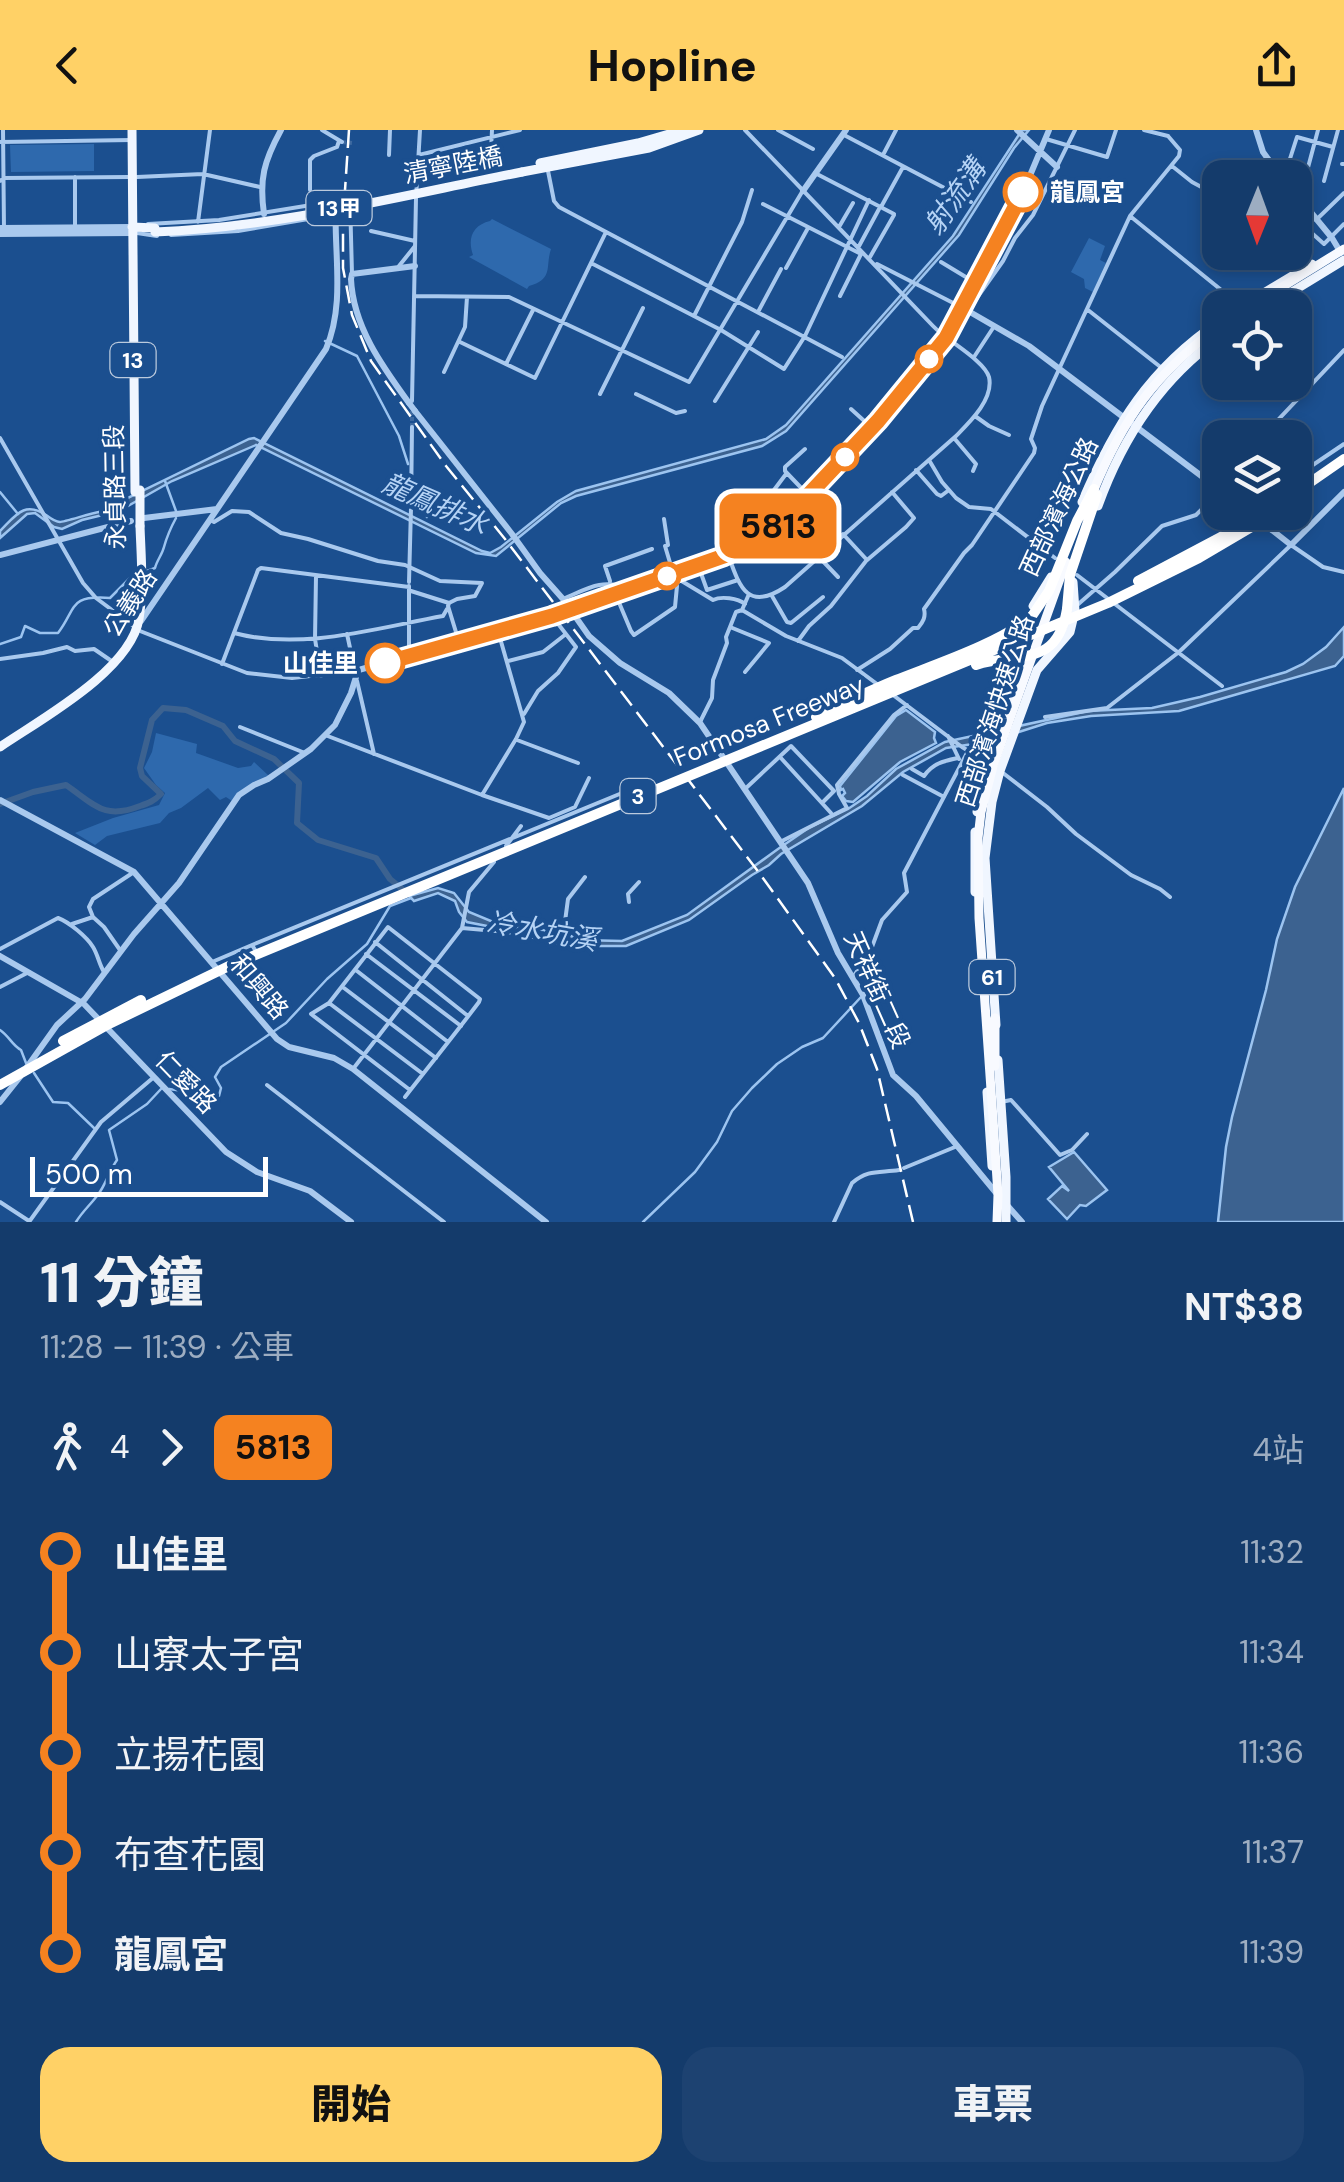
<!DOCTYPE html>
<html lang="zh-TW">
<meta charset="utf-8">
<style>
body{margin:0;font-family:"DM Sans","Noto Sans TC",sans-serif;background:#1d4271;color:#f1f3f6;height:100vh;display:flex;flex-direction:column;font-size:38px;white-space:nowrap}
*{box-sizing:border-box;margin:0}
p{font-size:32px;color:#9dadc1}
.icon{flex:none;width:55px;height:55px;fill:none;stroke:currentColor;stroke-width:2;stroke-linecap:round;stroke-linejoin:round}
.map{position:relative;height:1092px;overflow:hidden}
.panel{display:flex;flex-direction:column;background:#143b6b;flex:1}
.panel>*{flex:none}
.badge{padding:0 20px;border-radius:15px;font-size:35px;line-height:65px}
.needle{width:65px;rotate:181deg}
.tools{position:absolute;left:1202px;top:30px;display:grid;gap:20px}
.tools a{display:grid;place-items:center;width:110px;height:110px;border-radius:20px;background:#143b6b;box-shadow:0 5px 15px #0003,0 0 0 2px #33557e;font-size:50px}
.scale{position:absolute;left:30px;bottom:25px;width:238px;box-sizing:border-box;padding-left:10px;border:5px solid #fff;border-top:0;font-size:28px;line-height:35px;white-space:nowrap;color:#fff;-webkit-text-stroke:8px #1b4f8f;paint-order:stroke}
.map>.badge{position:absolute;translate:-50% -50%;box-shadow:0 0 0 5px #fff}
.legs{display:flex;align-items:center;gap:15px;height:110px;padding:0 40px;font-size:32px}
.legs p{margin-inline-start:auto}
.summary{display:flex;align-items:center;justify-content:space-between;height:170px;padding:0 40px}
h1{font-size:55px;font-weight:800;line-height:75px}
.action{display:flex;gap:20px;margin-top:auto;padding:20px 40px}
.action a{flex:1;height:115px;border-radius:30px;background:#ffd166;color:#111;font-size:40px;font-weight:800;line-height:115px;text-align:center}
.action a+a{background:#1d4271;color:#f1f3f6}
ul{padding:0 40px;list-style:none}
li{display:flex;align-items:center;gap:35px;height:100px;font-size:38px}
li i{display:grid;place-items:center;width:15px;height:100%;margin:0 12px;background:currentColor}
li i::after{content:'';width:25px;height:25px;margin:-12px;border:8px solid;border-radius:50%;background:#143b6b}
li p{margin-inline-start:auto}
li:first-child i{background:linear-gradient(#0000 50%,currentColor 0)}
li:last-child i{background:linear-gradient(currentColor 50%,#0000 0)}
header{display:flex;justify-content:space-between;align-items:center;height:130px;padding:0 40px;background:#ffd166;color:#111;font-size:45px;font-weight:800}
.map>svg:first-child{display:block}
</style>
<header><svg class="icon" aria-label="back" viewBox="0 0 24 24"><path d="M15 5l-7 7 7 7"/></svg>Hopline<svg class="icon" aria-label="share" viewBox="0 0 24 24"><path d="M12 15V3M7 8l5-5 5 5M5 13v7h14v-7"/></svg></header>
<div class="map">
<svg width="1344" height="1092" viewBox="0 0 1344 1092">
<rect width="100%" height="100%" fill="#1b4f8f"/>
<path fill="#2e69ad" d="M 94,14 L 94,41 L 11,42 L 10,15 Z
M 492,89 L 551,119 C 545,137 554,149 529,156 L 527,159 L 469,127 L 473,125 C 467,108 473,95 490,91 Z
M 1089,108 L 1105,116 L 1100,130 L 1106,133 L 1093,162 L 1085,158 L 1084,149 L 1071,142 Z
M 156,603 L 197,614 L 196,623 L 238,638 L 251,636 L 254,632 L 269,646 L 232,671 L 226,667 L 220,670 L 208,658 L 181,678 L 169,683 L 160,693 L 107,706 L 95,715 L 75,703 L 113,688 L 159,675 L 165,663 L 156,655 L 144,638 L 152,622 Z"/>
<path fill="#3c6290" stroke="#9cc4f0" stroke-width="2.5" d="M 1022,0 L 1029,0 L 1014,18 L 959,105 L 786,301 L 762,316 L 576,366 L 561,373 L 496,426 L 476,423 L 256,315 L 172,351 L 119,381 L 82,390 L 62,399 L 54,397 L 35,383 L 27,384 L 0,408 L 0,401 C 16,385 24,371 46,385 C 50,388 56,392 60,392 C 64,392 92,383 99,382 L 249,309 L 254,308 L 482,421 L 490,423 L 501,417 L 557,372 L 576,361 L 766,309 L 786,295 L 953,106 Z
M 1344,497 L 1344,526 L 1335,536 L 1179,581 L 1091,586 L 1047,593 L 987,612 L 946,618 L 903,642 L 862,676 L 781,724 L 769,735 L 752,745 L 689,790 L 626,816 L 582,816 L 544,800 L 487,796 L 467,792 L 459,782 L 455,771 L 438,763 L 414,771 L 409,766 L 438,758 L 454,763 L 469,782 L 498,794 L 539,792 L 580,810 L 622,811 L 687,785 L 778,719 L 810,697 L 848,679 L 867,666 L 896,639 L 945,612 L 1088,581 L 1152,578 L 1200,567 L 1286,542 L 1303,534 L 1326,517 Z
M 906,580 L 935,602 L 934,608 L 936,613 L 900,632 L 853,672 L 846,671 L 842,666 L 845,663 L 843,659 L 841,660 L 840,656 L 896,586 Z
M 1344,658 L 1344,1092 L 1218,1092 L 1226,1017 L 1232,987 L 1266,860 L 1277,809 L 1295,757 Z
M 1074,1022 L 1107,1060 L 1086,1076 L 1080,1075 L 1067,1089 L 1048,1069 L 1062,1056 L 1069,1061 L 1049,1037 Z"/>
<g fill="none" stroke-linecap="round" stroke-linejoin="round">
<path stroke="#9cc4f0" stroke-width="2.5" d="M 325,211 L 357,226 L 399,306 L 408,334
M 165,351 L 176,381
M 415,353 L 427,387
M 0,362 L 18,384
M 147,441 L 155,438 C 157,430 162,425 164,417 C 167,406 170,399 176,388
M 0,514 L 21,507 L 25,496 L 40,503 L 58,503 C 77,478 68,465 110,468 L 131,447
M 0,900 C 9,906 12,915 21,920 L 26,933
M 34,943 L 53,972 L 68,973 L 94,998
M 169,959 L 219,966 L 221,958 L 215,947 L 221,937 L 286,893 L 327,849 L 367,814 L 390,776 L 411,768
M 76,1092 C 82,1082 90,1075 97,1066 C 106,1055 109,1041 117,1030 L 109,1000 L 147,974 L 161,959
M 643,1092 L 695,1042 L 717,1012 L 732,981 L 752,958 L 777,934 L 802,917 L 823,908 L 861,867"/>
<path stroke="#3c6290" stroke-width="6" d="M 0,674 L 33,662 L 66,655 C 95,675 104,690 140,676 C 149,673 154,671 161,664 L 142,646 L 140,638 L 152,590 L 163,578 L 186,580 L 223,596 L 235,611 L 274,629 L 299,653 L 297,693 L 318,710 L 376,728 L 390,749 L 407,763"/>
<path stroke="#3d69a0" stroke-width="4" stroke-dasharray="4 2" stroke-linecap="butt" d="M 342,12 L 352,13
M 412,297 L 412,277"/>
<path stroke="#a9c9ee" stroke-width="4" d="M 3,0 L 4,99
M 322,0 L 342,12
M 778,0 L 813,19
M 1144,0 L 1168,6
M 844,5 L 971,72
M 1168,6 L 1180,20 L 1179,26 L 1130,86 L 1241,176
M 1046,9 L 1107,27 L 1116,0
M 0,12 L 132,10
M 389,25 L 390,0
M 419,25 L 520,0
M 883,25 L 896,0
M 1342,34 L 1344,34
M 547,36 L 554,71 L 559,77 L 842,227
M 1172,36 L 1192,52 L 1220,67
M 490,40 L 492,0
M 815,43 L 894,84
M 1278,43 L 1287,38 L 1297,7 L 1333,17
M 1306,45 L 1318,0
M 75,47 L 75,98
M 137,47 L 203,44 L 260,57
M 0,51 L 4,48 L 129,47
M 1324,51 L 1338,0
M 310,60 L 310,30 L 314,26 L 337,17 L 339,11
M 350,69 L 352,144
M 763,74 L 861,124
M 881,77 L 903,37
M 1295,88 L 1324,114 L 1344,94
M 1316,90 L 1344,63
M 198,92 L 210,0
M 148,94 L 219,90 L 336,71
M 839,97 L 853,73
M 371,101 L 415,111
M 137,103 L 157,106
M 171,105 L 238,101 L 320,87
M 858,118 L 879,79
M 870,127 L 894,85
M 941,132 L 984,158
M 591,133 L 721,200 L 784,239 L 805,206 L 869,70
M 877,134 L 963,178 L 974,172 L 1003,131 L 1015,108 L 1033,85 L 1075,0
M 399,136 L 415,116
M 786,138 L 808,98
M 414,166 L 509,167 L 689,252 L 802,62
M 840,166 L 861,124
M 1088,180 L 1163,239
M 758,182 L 781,139
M 694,186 L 742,92 L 752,60
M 460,212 L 535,248 L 606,102
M 974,227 L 993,198
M 506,234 L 533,180
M 444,242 L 465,197 L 467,167
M 600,264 L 643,178
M 636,264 L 676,283 L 685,281
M 412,271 L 416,68 L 420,0
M 715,271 L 758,202
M 851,279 L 872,298
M 975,286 L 989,296 L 1009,305
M 0,308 L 83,453 L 96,468 L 140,501 L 247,543 L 292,548 L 355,541 L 347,504
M 954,308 L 976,334 L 973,341
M 1261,308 L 1344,220
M 805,319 L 785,337 L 785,341 L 807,364
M 929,330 L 942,352 L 956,368 L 969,377 L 991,379 L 1055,428
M 916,340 L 937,364 L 941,366 L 949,360
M 1295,347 L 1344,314
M 768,368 L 784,387
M 411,378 L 412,297
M 722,379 L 730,376 L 755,409
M 210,390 L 214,392 L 232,381 L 249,382 L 281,403 L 308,409 L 378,431 L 405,435 L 440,451 L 482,453 L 475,466 L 457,469 L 449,473 L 448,476 L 459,512
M 742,393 L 768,368 L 786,344
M 843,404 L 867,430
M 818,426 L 838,447
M 729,427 C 740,459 749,481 785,457 L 956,306 C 970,292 994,269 989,247 C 984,230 947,211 933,196 C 870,131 808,65 745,0
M 698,435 L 707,460 L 738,450
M 1077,445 L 1222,556
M 316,446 L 315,509 L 321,546
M 675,447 L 713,470 C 721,466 738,468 745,474
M 610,451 L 605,436 L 652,419
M 411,461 L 449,473
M 615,463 L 631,501 L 634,505 L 675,477 L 677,456 L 665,416 L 668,415 L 664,389
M 772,466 L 787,492 L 791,493 L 823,467
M 563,469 C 589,458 600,449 628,458
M 1075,477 L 1115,442 L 1162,396 L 1196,385 L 1220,361
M 742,480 L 786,506 L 842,528 L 877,554
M 730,497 L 769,513 L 745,542
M 234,503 C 302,521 376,498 443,486 L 447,479
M 798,511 L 809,496 L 831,476 L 866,431 L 906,397 L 914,388 L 892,362
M 409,527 L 409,456
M 0,529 L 43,523 L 67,517 L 75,521 L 94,519 L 113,532
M 508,531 L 543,522 L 566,504
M 222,534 L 258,440 L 261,438 L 409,457
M 857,540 L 890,519 L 913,498 L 918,498 C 923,492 926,487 924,479 L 964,423 L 972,415 L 1034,323 L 1035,318 L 1031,309 L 1042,276 L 1130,86
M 357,551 L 374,624
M 893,565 L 962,617 L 987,632
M 524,584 L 538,561 L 558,543 L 576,517 L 552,486
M 1045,587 L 1107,578 L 1179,522 L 1291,415 L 1323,437 L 1344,442
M 701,590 L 712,568 L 713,550 L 727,513 L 726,507 L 736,482 L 742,480 L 749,464
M 240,597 L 305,623
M 325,605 L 482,665 L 549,688 L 575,677 L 589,648
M 948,606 L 959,629
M 517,610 L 578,633
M 780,627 L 831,683
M 912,639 L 924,646 C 933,633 944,631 958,628
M 1003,643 L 1047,677 L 1076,704 L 1131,745 L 1160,759 L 1170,767
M 903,645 L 944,667
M 745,659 L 791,616 L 834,661 L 823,672
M 482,665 L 516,609 L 524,592 L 498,501
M 782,711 L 847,678 L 839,664 L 837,655 L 894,585 L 907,575
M 506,716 L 521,696
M 629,772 L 628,764 L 639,752
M 93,787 L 89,777 L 93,769 L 134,742
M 72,794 L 93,787 L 104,797 L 120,820
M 462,798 L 517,803 L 562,814 L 568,769 L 585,747
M 375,812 L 468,886
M 252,815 L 622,663 L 639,657 L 642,664
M 0,819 L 58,788 C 69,792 87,807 93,817 C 98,825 99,834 104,842
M 366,824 L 461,896
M 212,832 L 252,815 L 257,823
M 357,841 L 448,912
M 853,847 L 869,825 L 882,790 L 907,762 L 904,743 L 968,621
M 0,857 L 29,842
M 344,858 L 436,928
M 329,873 L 423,944
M 353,939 L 462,798 L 469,762 L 494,732
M 267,955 L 444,1092
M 405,967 C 430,935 455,904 479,872 L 480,869 L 388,797 L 329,873 L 311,884 L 410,960
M 1001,972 L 1011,970 L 1060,1025 L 1072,1020 L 1087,1004
M 904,1038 L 955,1017
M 0,1072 L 29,1091
M 29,1092 L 101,992 L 154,947
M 834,1092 L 852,1053 C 868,1039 880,1043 899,1040"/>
<path stroke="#a9c9ee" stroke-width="6" d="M 1017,0 L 1057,37
M 1256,0 L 1263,22 L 1282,48
M 803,61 L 846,0
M 1295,63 L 1332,108 L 1341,123
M 264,84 C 259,49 264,31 281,0
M 0,98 L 132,97
M 0,104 L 132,103
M 963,178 L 1029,216 L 1220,360
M 409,273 C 382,236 353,196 351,149 L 352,144 L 415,136
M 415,281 L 512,404 L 540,443 L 563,469 L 589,506 L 620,533 L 669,563 L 700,593 L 808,753 L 838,823 L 863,865 L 893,945 L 916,966 L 997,1064
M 1249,382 L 1291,415 L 1344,362
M 144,388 L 217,379
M 0,425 L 131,391
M 574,478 L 724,426 L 749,416 L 782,393 L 878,291 L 946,208 L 1021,67 L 1049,0
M 141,491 L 326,219 C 346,172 333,121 336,71
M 0,670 L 134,742 L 277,909 L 289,917 L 334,928 L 353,939 L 546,1092
M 0,826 L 84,874 L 226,1022 L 257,1042 L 310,1061 L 351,1092
M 27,937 L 57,895 L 85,869 L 134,804 L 179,753 L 239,665 L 254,655 L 268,649 L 311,619 L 335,595 L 351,563 L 356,547 L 355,541 L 552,486
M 0,972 L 20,947
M 1006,1074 L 1022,1092"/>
<path stroke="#f0f6ff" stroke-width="9" d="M 132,0 L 135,362
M 540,33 L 638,13 L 683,0
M 522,42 L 649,18 L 699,0
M 132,97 L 155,98
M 1277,171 L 1344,130
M 1239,178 L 1312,134
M 1082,372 C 1115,295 1149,239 1220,191
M 1098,376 C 1122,309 1161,249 1220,207
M 1033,476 L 1051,447
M 0,617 C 41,589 130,541 139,489 C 144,459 141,426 140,396
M 977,682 C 987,622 1025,566 1025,505
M 975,762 L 975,702
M 996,895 L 985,728 L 992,672 L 1000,641 L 1037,540 L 1070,502 L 1075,481 L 1073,452
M 998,930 L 1006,1047 L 1006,1092
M 987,962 L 992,1036"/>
<path stroke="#f8faff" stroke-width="9" d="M 1248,178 L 1344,119
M 1262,178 L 1281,168
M 1093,362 C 1123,289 1155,243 1220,196
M 995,936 L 995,888
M 997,1092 L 998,1065 L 993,988 L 979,788 L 978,708 L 981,682 L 993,636 L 1066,432"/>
<path stroke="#fff" stroke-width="10" d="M 1295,363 L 1344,329
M 1067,479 L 1070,445 L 1097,365
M 1032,486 L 1049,461 L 1077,391 L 1094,359"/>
<path stroke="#fff" stroke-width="2.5" stroke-dasharray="18 8" stroke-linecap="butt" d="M 349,0 L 343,90 L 343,138 L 352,185 L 371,231 L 446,336 L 505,409 L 760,744 L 835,848 L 859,893 L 877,939 L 913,1092"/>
<path stroke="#a9c9ee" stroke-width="4" d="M 409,452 L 411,378"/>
<path stroke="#a9c9ee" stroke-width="6" d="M 409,273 L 415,281
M 552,486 L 574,478"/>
<path stroke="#f0f6ff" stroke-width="9" d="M 155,102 C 279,97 400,66 522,42
M 140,360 L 140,396"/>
<path stroke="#fff" stroke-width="10" d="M 1138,451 L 1238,398
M 976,535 C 1018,521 1057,539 1067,479
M 816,587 C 842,574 869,561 896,550 C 936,534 1000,513 1032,486
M 63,911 L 141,870
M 0,955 L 109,894 L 231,835 L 1108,473 L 1199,428 L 1277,382"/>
</g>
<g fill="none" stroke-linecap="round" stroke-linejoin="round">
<g stroke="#fff" stroke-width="22">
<path id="line-1" d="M 385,533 L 552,486 L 724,426 L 757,411 L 782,393 L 878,291 L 946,208 L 1023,62"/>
</g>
<use href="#line-1" stroke="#f58220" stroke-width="15"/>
</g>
<g fill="#fff" stroke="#f58220" stroke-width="5">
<circle cx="1023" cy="62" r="18"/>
<circle cx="929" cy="229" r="12"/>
<circle cx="845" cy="327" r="12"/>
<circle cx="667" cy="446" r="12"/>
<circle cx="385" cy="533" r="18"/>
</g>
<g text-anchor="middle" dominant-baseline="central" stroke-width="8" stroke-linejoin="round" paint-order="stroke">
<g fill="#1b4f8f" stroke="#bbcadd" stroke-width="2.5">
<rect x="306.5" y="61" width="65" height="34" rx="8"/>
<rect x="110.5" y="213" width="45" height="34" rx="8"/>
<rect x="620.5" y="649" width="35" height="34" rx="8"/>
<rect x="969.5" y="830" width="45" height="34" rx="8"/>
</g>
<g font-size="22" font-weight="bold" fill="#fff">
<text x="339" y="78">13甲</text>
<text x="133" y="230">13</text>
<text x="638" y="666">3</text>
<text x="992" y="847">61</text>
</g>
<g font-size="25" fill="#fff" stroke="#1b4f8f">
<text transform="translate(453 35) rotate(-11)">清寧陸橋</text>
<text transform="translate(115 357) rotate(-91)">永貞路三段</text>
<text transform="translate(1059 377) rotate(-65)">西部濱海公路</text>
<text transform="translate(130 473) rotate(-57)">公義路</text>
<text transform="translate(995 581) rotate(-72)">西部濱海快速公路</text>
<text transform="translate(769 591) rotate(-22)">Formosa Freeway</text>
<text transform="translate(259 857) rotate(50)">和興路</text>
<text transform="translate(877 860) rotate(66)">天祥街二段</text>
<text transform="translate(186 952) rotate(46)">仁愛路</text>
</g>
<g font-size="25" font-weight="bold" fill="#fff" stroke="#1b4f8f" text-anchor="start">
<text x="1050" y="62">龍鳳宮</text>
<text x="358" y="533" text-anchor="end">山佳里</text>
</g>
<g font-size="28" font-style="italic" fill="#b5d3f5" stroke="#1b4f8f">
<text transform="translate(955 67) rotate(-55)">射流溝</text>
<text transform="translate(435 374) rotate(24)">龍鳳排水</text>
<text transform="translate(542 801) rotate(10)">冷水坑溪</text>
</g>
</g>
</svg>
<div class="tools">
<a><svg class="needle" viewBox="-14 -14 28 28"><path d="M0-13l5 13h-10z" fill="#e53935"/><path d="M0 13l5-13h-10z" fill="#9dadc1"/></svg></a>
<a><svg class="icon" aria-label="locate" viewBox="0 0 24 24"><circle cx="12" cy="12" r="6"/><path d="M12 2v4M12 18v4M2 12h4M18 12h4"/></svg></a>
<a><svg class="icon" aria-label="layers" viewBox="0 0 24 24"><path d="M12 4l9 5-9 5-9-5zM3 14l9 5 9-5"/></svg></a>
</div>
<div class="scale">500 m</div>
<b class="badge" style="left:778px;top:396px;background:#f58220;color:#111">5813</b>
</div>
<section class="panel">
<div class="summary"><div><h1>11 分鐘</h1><p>11:28 – 11:39 · 公車</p></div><b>NT$38</b></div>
<div class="legs"><svg class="icon" aria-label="walk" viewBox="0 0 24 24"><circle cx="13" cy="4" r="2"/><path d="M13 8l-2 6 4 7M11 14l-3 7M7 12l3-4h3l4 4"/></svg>4<svg class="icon" aria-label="forward" viewBox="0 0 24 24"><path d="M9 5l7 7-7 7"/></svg><b class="badge" style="background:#f58220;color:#111">5813</b><p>4站</p></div>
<ul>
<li><i style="color:#f58220"></i><b>山佳里</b><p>11:32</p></li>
<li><i style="color:#f58220"></i><span>山寮太子宮</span><p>11:34</p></li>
<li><i style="color:#f58220"></i><span>立揚花園</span><p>11:36</p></li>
<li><i style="color:#f58220"></i><span>布查花園</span><p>11:37</p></li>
<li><i style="color:#f58220"></i><b>龍鳳宮</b><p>11:39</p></li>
</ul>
<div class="action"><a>開始</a><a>車票</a></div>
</section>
